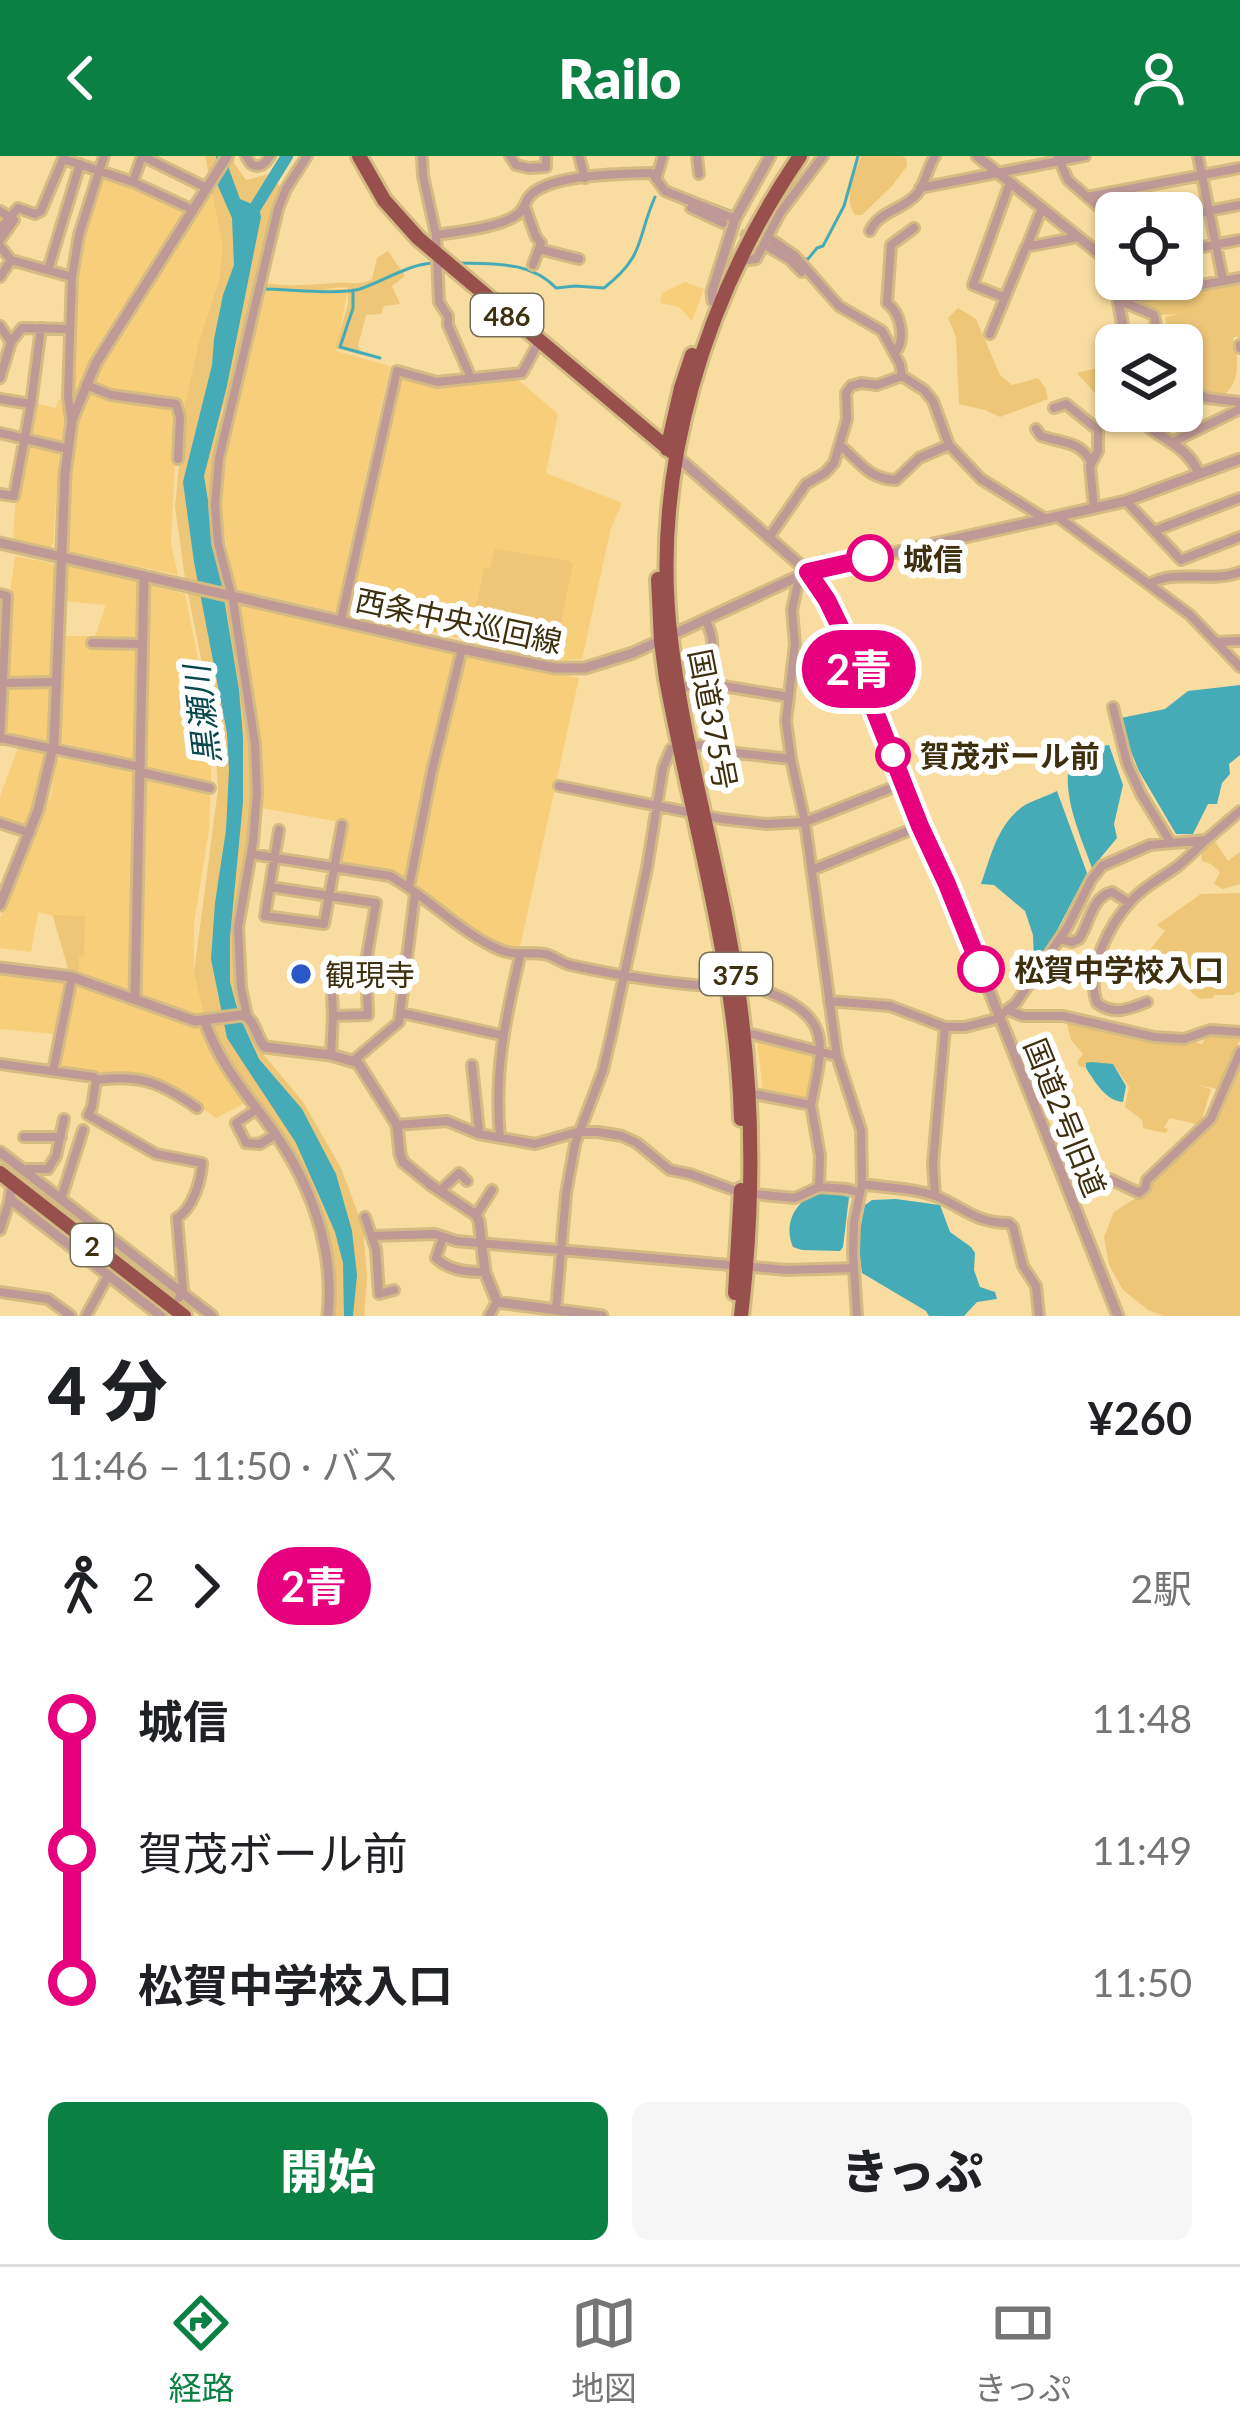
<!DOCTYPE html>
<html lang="ja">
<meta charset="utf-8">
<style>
body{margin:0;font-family:Lato,"Noto Sans JP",sans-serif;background:#f6f6f6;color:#202124;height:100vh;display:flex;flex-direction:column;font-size:45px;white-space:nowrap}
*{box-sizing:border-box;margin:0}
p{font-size:39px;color:#757577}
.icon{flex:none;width:66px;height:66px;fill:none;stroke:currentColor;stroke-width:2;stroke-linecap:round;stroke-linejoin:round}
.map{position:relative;height:1160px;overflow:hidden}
.details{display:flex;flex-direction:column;background:#fff;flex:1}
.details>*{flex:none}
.badge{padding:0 24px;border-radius:39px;font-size:42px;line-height:78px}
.controls{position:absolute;left:1095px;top:36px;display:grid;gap:24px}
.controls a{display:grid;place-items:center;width:108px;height:108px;border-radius:18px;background:#fff;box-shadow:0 3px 9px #0004;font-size:60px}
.map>.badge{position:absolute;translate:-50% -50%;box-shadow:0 0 0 6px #fff}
.legs{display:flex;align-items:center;gap:18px;height:132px;padding:0 48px;font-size:39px}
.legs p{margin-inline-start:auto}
.overview{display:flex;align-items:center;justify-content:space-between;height:204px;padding:0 48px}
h1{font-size:66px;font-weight:800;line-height:90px}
.action{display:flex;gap:24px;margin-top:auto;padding:24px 48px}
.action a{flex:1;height:138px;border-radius:18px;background:#0b8043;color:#fff;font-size:48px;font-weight:800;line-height:138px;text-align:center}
.action a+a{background:#f6f6f6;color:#202124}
ul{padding:0 48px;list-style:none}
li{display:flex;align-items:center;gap:42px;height:132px;font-size:45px}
li i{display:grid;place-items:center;width:18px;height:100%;margin:0 15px;background:currentColor}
li i::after{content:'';width:30px;height:30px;margin:-15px;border:9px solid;border-radius:50%;background:#fff}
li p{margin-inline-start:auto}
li:first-child i{background:linear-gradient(#0000 50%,currentColor 0)}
li:last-child i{background:linear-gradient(currentColor 50%,#0000 0)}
header{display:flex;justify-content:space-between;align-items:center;height:156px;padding:0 48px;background:#0b8043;color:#fff;font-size:54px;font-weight:800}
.menu{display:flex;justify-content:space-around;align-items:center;height:168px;border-top:3px solid #e0e0e0;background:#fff;font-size:33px;color:#757577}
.menu a{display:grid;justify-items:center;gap:6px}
.menu .active{color:#0b8043}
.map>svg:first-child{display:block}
</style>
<header><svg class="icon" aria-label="back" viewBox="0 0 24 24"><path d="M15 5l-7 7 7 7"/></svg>Railo<svg class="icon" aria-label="person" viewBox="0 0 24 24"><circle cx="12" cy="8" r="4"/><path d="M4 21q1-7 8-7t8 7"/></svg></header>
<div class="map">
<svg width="1240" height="1160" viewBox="0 0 1240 1160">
<rect width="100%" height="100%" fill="#f9dca0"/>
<path fill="#f7ce7a" d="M 102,21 L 187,51 L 100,186 L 71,248 L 73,129 L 81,82 Z
M 212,31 L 223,91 L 219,124 L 199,186 L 175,308 L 171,388 L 178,419 L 72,396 L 67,392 L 70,309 L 80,258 L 88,236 L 113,184 Z
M 685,126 L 704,133 L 692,165 L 679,151 L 660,147 L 662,137 Z
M 260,132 L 348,133 L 336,195 L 390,210 L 336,456 L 235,433 L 219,351 L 221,316 L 237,257 Z
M 399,222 L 432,231 L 517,223 L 558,258 L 546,317 L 622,347 L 611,372 L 582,503 L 558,504 L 347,457 Z
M 59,243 L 62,244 L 66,268 L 61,289 L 30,281 L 28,278 L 34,247 L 56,252 Z
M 30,288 L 57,294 L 59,299 L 53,388 L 50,392 L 13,383 L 16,338 L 26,291 Z
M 15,400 L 51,407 L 55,411 L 52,520 L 48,523 L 10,523 L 6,520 L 10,437 Z
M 69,409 L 141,427 L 135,605 L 59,586 L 62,480 L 95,480 L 106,449 L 63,445 L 65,412 Z
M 148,428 L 185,438 L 198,503 L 212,598 L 209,674 L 194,767 L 194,817 L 204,859 L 197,861 L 139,840 Z
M 236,448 L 579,522 L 520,791 L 501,788 L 478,779 L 391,720 L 338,711 L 347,667 L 261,652 L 262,614 L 255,550 Z
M 9,529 L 48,530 L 52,533 L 49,586 L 44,590 L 6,581 L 4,576 L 6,532 Z
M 19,589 L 44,594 L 49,601 L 46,618 L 27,673 L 0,665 L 0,641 Z
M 61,602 L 134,617 L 136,620 L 129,836 L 79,815 L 69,816 L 53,760 L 38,756 L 31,796 L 0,792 L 0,762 L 51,639 L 57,604 Z
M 0,815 L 69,823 L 60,870 L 55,878 L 0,873 Z
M 74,825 L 194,869 L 205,869 L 220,913 L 245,947 L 216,962 L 189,943 L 143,921 L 56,913 Z
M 760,882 L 816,898 L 808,942 L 763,934 L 757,885 Z"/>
<path fill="#edc677" d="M 205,0 L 235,0 L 234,7 L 246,24 L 269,18 L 281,32 L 257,119 L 246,185 L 221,258 L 214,339 L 221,427 L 242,500 L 252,571 L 256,642 L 236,776 L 236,814 L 242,852 L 259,893 L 303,946 L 341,1012 L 363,1071 L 367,1121 L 364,1160 L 334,1160 L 334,1101 L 312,1034 L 292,996 L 236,920 L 214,882 L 204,859 L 194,817 L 218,633 L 213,562 L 185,422 L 175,351 L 185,249 L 199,186 L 219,124 L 223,91 Z
M 861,0 L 902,0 L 906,2 L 907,10 L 892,30 L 862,59 L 855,59 C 843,43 854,18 861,0 Z
M 388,95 L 405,120 L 392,130 L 400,148 L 384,150 L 381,158 L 366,159 L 358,190 L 362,199 L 335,192 L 348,148 L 348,132 C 333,130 320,136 305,135 C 290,135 275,131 261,131 L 264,127 C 289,131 309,129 334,127 C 349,126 359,130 372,123 L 377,102 Z
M 1240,125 L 1240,184 L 1237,180 L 1233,182 C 1239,202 1240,225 1225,238 C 1186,234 1182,226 1182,189 L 1170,189 L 1165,161 L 1178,158 L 1161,159 L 1129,146 Z
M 958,152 L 976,163 L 1000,219 L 1012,229 L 1038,222 L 1046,233 L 1048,243 L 1000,261 L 985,254 L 959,248 L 956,181 L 948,162 Z
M 1109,209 L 1116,214 L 1116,247 L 1107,251 L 1077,217 Z
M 495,393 L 570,405 L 573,409 L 554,498 L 546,501 L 506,489 L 507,480 L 476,475 L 475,456 L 484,411 L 490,412 Z
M 1209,684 L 1214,684 L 1228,705 L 1240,696 L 1240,728 L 1223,733 L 1214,728 L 1220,716 L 1211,708 L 1202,705 C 1200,696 1204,691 1209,684 Z
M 1240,737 L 1240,836 L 1235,837 L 1234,839 L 1214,839 L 1213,842 L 1200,843 L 1190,835 L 1189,816 L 1173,816 L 1149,795 L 1165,775 L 1157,769 L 1201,738 Z
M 53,759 L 85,760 L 84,800 L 79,801 L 79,815 L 69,816 Z
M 1066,864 L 1091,871 L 1187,886 L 1189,889 L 1195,886 L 1202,888 L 1205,883 L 1202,880 C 1215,876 1227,879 1240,879 L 1240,884 L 1217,933 L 1193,928 L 1211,933 L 1200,969 L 1170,962 L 1164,971 L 1169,974 L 1165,977 L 1143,972 L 1142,964 L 1125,951 L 1129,931 L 1113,908 L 1086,908 L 1086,912 L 1079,910 L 1077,906 L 1083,898 L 1071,884 Z
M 1240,903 L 1240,1160 L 1164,1160 L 1148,1154 L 1123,1134 L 1109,1109 L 1104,1081 L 1114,1056 L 1145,1036 L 1154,1022 L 1214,964 Z"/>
<path fill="#45abb6" d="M 216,0 L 228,0 L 229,13 L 240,43 L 259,51 L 261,61 L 227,230 L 204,320 L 239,534 L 243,581 L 243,646 L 230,781 L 230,826 L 239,859 L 259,903 L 302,953 L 336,1018 L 352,1075 L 357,1119 L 353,1160 L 344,1160 L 343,1107 L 335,1076 L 296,987 L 227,882 L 211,803 L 215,747 L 226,674 L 229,614 L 227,577 L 194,406 L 183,326 L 212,209 L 214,183 L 223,139 L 234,109 L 232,62 L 218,30 Z
M 1240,529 L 1240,599 L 1229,608 L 1230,618 L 1222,627 L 1217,648 L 1208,648 L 1193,678 L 1176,678 L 1139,615 L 1119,566 L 1121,562 L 1165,553 L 1188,535 Z
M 1109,589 L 1123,629 L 1114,668 L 1117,682 L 1092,712 C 1079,675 1060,637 1071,598 L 1076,595 Z
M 1057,635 L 1087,717 L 1052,784 L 1037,804 L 1034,803 L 1033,779 L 1025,755 L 994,729 L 981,728 C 991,700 997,670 1022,651 C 1032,644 1046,641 1057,635 Z
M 1091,906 L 1113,908 L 1126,930 L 1123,946 C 1106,945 1095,926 1086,912 L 1086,907 Z
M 824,1035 L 849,1041 L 843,1091 L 840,1095 L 802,1094 L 793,1091 C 782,1066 798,1040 824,1035 Z
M 896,1043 L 940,1049 L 950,1076 L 971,1091 L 975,1097 L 974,1114 L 980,1131 L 995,1136 L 997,1143 L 977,1146 L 964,1160 L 929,1160 L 926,1155 L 862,1117 L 858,1084 L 865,1049 L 872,1044 Z"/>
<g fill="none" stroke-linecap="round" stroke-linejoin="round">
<path stroke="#45abb6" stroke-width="3" d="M 666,31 L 730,55
M 781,84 L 804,103 L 808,103 L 817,92 L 823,90 L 844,50 L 858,0
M 459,107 C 493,108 531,105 556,132 L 575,130 L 604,132 C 646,99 636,84 655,41
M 264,133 C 288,133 339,139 360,133 C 384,125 407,109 432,107
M 353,134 L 353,152 L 340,191 L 380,202"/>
<path stroke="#45abb6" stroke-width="12" d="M 250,60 L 287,0"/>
<path stroke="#d4ba83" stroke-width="8" stroke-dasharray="8 4" stroke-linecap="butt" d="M 730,70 L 769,92"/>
<g stroke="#d4ba83" stroke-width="14">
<path id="minor" d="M 142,0 L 207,32
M 246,0 L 251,8 C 260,13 265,8 270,0
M 422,0 L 423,20 L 436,79
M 510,0 L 516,9 L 529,12 L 546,11 L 546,0
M 579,0 L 585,22
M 697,0 L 699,18
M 1198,0 L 1223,124
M 1058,1 L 1068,24 L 1116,66
M 656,23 L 663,0
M 133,26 L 142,0
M 920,32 L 1085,0
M 1087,41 L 1240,12
M 525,51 L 536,81 L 541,87 L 533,109
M 691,52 L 723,67
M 0,55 L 14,64 L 0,84
M 1182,60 L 1240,49
M 0,73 L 18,52 L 35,58 L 41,55 L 63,3 L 133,26 L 193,54
M 870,75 C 879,55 903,54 917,38 C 925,28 928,11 935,0
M 769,82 L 795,100 L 839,150 L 882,175 L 900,208 L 902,220 L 924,234 L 933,245 L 949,289 L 981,323 L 1044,362
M 0,90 L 11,104 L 72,121
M 1027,90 L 1042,52
M 770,92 L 789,103 L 802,116
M 539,93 L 579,103
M 1182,95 L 1240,84
M 739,105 L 756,103 L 780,57 L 823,0
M 48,114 L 80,8
M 0,121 L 11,104
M 1003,141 L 973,129 L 1010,27
M 1119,144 L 1240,122
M 1123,146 L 1154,159 L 1160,189
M 0,170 L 11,186
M 990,178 L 1026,91 L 1078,81
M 1240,189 L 1240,192
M 895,197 C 906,183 901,157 887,147 L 891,89 L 914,72
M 0,222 L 11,186 L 22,172 L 70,173
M 471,222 L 448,169 L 448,160 L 439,146 L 436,79 C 456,76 506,71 520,56 C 527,48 526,40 537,34 C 564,18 620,18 652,17 L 665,35 L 735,63
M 86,229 L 111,239 L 176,248 L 180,261 L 178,303
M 1182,230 L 1207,242 L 1240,246
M 0,243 L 31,248
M 1054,252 L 1066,248 L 1098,274 L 1098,295 L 1090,310 L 1094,352
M 71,263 L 68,240 L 72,121 L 79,79 L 104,0
M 1036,273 L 1041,280 C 1061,287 1081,285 1091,306
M 0,277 L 68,293
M 1173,286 L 1240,253
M 841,290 C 860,306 868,323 896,324 L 919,302 L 949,289
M 0,338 L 14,340 L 31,248 L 41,172
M 1126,345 L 1181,404 L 1240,381
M 1058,361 L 1190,459 L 1240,511
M 1154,375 L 1240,342
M 770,380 L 806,328 L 825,317 L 834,307 L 847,263 L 846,237 L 851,230 L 861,227 L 877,229 L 902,220
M 807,417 L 797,431 L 792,454 L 795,488 L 786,565 L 791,603 L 805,666 L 837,900 L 861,974 L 862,1028 L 854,1066 L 853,1097 L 857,1160
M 1149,428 C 1177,412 1211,428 1240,416
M 0,438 L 7,440 L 0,583
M 341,464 L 397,215 L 437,226 L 522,217 L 539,186
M 1216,486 L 1240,485
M 92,487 L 143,488
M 694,525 L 789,541
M 1,527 L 56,526
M 678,535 C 694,529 715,504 712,485 C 712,477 708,471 706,464
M 1113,551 L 1127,607 L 1141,638 L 1171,687
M 1,582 L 140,611
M 690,590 L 706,589 L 736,597 L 791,603
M 140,616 L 210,632
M 559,630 L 722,663 L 766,668 L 805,666 L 904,627
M 0,667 L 30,677
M 279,674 L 265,760 L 324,768 L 342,669
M 251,698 L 390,720 C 428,741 458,775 498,793 C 516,801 527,795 544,798 C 553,799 561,807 570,809 C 620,820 675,829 727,831
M 812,714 L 920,670
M 270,731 L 376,747 L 366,806 L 368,859 L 333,860
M 409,731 L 432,615 L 462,493
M 1060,783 L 1072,786 L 1079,783 C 1090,767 1091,741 1112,736 L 1129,747
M 739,829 C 752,828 763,834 775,839 C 835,864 821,896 811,949
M 829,845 L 890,850 L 945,871 L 965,871 L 996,863 L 1016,847 L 1067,772 L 1091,724 L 1102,710 L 1150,689 L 1206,684 L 1240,655
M 1147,846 C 1128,853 1115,860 1097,847 C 1085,814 1110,767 1133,743 C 1146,729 1163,721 1178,710 C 1188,702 1197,692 1206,684
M 1007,854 L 1023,860 L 1063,860 L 1154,881 L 1184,883 L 1210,874 L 1240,876
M 402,857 L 501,879
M 247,860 L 241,832 L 238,771 L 253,686 L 257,636 L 255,588 L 233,445 L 218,387 L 215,349 L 219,302 L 278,53 L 286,33 L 307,0
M 744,876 L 837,900
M 331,899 L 333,860 L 331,814 L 406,809
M 353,905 L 399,866 L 415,738
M 0,908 L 94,921 L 96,924 L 92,951 L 88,959 L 156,998 L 202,1007 C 201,1025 193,1052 177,1062 L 183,1134 L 179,1142
M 472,909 L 479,976
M 53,915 L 72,821
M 96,924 C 140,918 162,927 197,952
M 749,937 L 811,949 L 820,1000 L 819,1031
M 257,953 L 236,967 L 246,987 L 260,988 L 276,978
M 397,969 L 447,965 L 479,978 L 535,988 L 577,976 L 598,976 L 622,980 L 637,987 L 670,1014 L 690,1018 L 742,1037 L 795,1042 L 819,1031 L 847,1033 L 860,1037
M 24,981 L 61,981
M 500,982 C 494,915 505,864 520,800
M 28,1013 L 48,1013 L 56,1000 L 64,963
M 862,1028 C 887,1032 915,1032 938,1041 C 966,1053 976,1067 1009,1067 L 1013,1071 L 1023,1110 L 1036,1130 L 1039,1160
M 440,1035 L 459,1017 L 467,1025
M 1070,1037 L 1110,1023 L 1139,1037 L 1145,1032 L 1147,1024 L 1211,963 L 1240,896
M 935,1040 L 933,1007 L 945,871
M 61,1043 L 83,974
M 476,1059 L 492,1034
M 365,1061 L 376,1093 L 379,1138 L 394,1134
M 0,1074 L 10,1043
M 373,1080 L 435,1078 L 456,1085 L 787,1114 L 853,1112
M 443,1081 L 436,1102 C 450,1115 467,1116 485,1116
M 0,1136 L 48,1143 L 71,1160
M 556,1154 L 566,1038 L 575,988 L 603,914 L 612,876 L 647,712 L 663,612 L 671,593 L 679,591
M 86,1160 L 108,1120
M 489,1160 L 497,1146"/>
</g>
<g stroke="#d4ba83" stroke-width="15">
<path id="tertiary" d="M 977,0 L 1112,108 L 1126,189
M 713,145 L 712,136 L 735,63 L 770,0
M 1136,255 C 1152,284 1186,284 1199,318
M 675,299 L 808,416 L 827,444 L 849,487 L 920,670 L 947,728 L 1118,1160
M 0,387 L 462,493 L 555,512 L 585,512 L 633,497 L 808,416 L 1126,345 L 1240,303
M 0,749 L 38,654 L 54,587 L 65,318 L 72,264 L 96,207 L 227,0
M 0,812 L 72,821 L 195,865 L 242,859 C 256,863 255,881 265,891 L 331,899 L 358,907 L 397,969 L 400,998 L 403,1006 L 431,1029 L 476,1059 L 479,1065 L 485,1116 L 497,1146 L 602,1160
M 135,842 L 144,420
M 205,866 C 221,911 247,938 274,976 C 312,1030 335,1094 328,1160
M 0,996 L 212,1160
M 12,1027 L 10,1043 L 161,1160"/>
</g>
<g stroke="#d4ba83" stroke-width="20">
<path id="trunk" d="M 359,0 L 384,44 L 418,82 L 672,296
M 667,293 L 681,232 L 692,199
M 658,423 L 661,485 L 666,523 C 693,669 737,814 741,963
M 0,1017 L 184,1160
M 735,1137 L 741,1034
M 741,1160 C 754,1051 754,942 738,833 C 721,715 685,601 671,484 C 650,314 705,140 800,0"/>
</g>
<use href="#minor" stroke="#bf9995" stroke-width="8"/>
<use href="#tertiary" stroke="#bf9995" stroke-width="9"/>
<use href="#trunk" stroke="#98504d" stroke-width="14"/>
</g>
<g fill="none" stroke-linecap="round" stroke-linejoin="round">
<g stroke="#fff" stroke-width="27">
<path id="line-1" d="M 870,402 L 808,416 L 827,444 L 848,487 L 920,670 L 947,728 L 981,813"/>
</g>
<use href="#line-1" stroke="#e6007e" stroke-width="18"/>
</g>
<g fill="#fff" stroke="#e6007e" stroke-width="6">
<circle cx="870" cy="402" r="21"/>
<circle cx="893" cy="599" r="15"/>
<circle cx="981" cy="813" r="21"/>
</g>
<circle fill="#2b58c7" stroke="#fff" stroke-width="4.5" cx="301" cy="818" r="12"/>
<g text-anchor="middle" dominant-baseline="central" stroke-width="12" stroke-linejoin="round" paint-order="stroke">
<g fill="#fff" stroke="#786e57" stroke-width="3">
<rect x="471" y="138" width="72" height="42" rx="9"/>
<rect x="700" y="797" width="72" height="42" rx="9"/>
<rect x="71" y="1068" width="42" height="42" rx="9"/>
</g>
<g font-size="27" font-weight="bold" fill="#3e300f">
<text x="507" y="159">486</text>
<text x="736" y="818">375</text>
<text x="92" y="1089">2</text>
</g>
<g font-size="30" font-weight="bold" fill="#3e300f" stroke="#fff" text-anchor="start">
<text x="903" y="402">城信</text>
<text x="920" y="599">賀茂ボール前</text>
<text x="1014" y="813">松賀中学校入口</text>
</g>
<g font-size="30" fill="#3e300f" stroke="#fff">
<text transform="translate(459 464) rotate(12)">西条中央巡回線</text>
<text transform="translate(714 563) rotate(79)">国道375号</text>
<text transform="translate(1066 961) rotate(68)">国道2号旧道</text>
</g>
<g font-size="30" fill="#3e300f" stroke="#fff" text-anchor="start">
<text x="325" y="818">観現寺</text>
</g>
<g font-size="33" font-style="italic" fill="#09484e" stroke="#fff">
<text transform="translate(201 559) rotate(-97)">黒瀬川</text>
</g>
</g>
</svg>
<div class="controls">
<a><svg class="icon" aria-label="locate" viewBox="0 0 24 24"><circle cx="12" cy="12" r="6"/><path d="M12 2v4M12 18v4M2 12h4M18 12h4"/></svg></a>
<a><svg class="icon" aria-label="layers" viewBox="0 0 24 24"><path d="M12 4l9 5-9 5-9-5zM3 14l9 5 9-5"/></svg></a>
</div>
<b class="badge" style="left:859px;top:513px;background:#e6007e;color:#fff">2青</b>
</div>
<section class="details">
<div class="overview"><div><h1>4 分</h1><p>11:46 – 11:50 · バス</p></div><b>¥260</b></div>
<div class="legs"><svg class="icon" aria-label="walk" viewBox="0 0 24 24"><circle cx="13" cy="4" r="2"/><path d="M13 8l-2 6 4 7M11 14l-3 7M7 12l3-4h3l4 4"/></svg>2<svg class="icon" aria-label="forward" viewBox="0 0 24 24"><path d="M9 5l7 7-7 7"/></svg><b class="badge" style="background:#e6007e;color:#fff">2青</b><p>2駅</p></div>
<ul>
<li><i style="color:#e6007e"></i><b>城信</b><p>11:48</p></li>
<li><i style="color:#e6007e"></i><span>賀茂ボール前</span><p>11:49</p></li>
<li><i style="color:#e6007e"></i><b>松賀中学校入口</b><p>11:50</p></li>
</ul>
<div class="action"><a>開始</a><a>きっぷ</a></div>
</section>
<nav class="menu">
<a class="active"><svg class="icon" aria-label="directions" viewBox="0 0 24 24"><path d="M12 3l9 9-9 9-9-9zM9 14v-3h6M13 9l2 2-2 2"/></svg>経路</a>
<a><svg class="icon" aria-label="map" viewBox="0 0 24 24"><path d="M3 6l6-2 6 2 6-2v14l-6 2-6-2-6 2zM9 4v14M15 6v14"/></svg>地図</a>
<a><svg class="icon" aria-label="tickets" viewBox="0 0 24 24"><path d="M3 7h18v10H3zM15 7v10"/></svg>きっぷ</a>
</nav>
